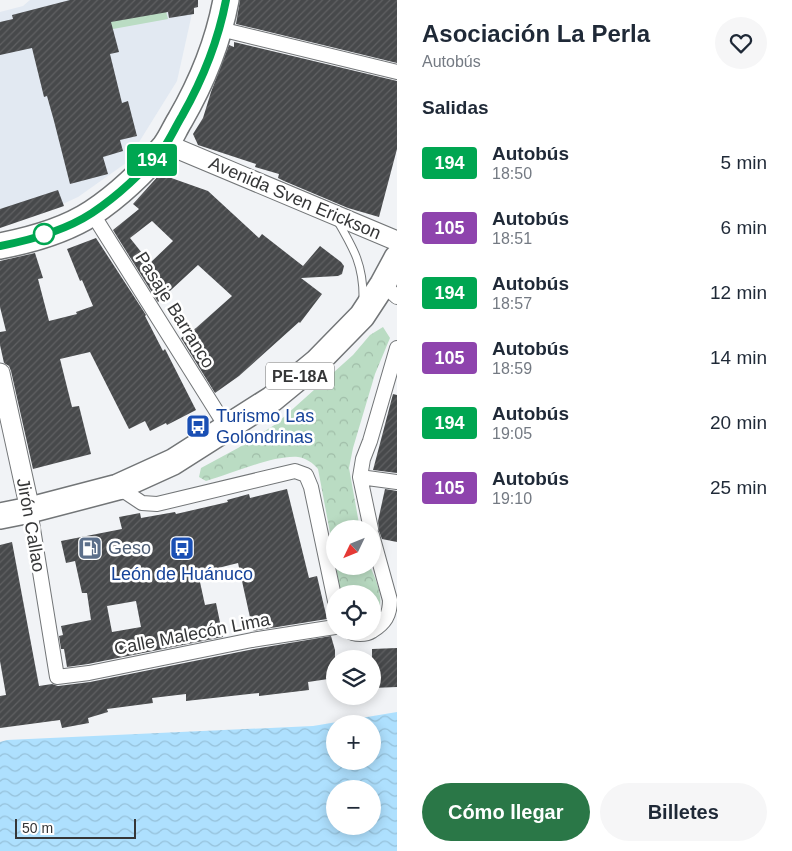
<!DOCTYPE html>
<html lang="es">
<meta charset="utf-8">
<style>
body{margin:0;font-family:Helvetica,sans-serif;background:#f6f6f7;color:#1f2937;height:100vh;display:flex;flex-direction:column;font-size:19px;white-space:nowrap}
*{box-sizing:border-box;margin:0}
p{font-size:16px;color:#747a83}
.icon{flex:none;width:28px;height:28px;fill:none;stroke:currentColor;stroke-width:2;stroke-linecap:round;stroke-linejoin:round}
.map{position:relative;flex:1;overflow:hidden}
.side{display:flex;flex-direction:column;background:#fff;width:395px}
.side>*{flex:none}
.badge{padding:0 10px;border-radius:4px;font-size:18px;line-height:32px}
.needle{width:32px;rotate:227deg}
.controls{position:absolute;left:326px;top:520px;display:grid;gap:10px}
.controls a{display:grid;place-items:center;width:55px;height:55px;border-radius:50%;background:#fff;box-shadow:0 2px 12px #0003;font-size:25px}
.scale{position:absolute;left:15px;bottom:12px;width:121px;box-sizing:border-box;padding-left:5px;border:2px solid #353637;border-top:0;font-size:14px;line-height:18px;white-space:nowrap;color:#353637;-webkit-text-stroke:4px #fff;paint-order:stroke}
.map>.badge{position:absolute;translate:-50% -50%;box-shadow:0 0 0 2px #fff}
h2{padding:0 25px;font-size:19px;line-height:45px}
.round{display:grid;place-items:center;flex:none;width:52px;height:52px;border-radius:26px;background:#f6f6f7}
.head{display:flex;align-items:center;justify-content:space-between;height:85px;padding:0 25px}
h1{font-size:24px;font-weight:800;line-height:38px}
.action{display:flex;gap:10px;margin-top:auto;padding:10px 25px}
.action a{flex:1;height:58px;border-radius:30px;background:#2a7747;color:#fff;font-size:20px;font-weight:800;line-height:58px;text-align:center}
.action a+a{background:#f6f6f7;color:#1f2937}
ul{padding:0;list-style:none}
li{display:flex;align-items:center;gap:15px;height:65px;padding:0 25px}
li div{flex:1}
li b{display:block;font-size:19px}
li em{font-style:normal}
li .badge{min-width:55px;font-weight:700;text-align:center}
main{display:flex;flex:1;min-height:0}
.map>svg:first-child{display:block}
</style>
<main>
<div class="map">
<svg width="397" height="851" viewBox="0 0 397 851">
<defs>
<pattern id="park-crowns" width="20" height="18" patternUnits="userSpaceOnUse" patternTransform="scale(1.25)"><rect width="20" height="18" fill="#badcc3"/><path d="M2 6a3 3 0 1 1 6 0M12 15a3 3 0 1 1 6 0" fill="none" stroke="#a0bda8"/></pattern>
<pattern id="water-waves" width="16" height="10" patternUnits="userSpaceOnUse" patternTransform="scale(1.25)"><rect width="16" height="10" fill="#aee0fe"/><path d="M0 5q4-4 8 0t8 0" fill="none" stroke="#96c1da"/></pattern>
<pattern id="building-hatch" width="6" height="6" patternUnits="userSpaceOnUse" patternTransform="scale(1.25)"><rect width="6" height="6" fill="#47494b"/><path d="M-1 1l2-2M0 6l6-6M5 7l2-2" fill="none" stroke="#606163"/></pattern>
</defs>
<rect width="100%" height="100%" fill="#f1f3f6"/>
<path fill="#e2e9f2" d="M 30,0 L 195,0 L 177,81 L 126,163 L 78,197 L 41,214 L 0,224 L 0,12 L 23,6 Z"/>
<path fill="url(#park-crowns)" d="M 383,327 L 390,338 L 375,374 L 353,448 L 349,468 L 360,529 L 335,529 L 335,559 L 318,469 C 313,463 306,458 298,457 C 273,455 231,474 206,481 L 199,477 L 201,468 L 238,448 L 276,424 L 353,355 L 370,335 Z
M 336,566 L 370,566 C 378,585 387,603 373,621 L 372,594 L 340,594 Z"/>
<path fill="#badcc3" d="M 163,0 L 168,19 L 80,35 Z"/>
<path fill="url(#water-waves)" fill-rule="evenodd" d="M 397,712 L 397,851 L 0,851 L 0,742 L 7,740 L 313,726 ZM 335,724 L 372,724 L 372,761 L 335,761 ZM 335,789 L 372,789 L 372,826 L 335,826 Z"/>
<path fill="url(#building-hatch)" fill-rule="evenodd" d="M 70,0 L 198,0 L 198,7 L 194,8 L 194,14 L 169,18 L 168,12 L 111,22 L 119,52 L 110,54 L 122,103 L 128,101 L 137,136 L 120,140 L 123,151 L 103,157 L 108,174 L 70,184 L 54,121 L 47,96 L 44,97 L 32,48 L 0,55 L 0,22 L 13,19 L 12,15 Z
M 240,0 L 397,0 L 397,63 L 236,24 Z
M 234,42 L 397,81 L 397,149 L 379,217 L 348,208 L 284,181 L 278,178 L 279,174 L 255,167 L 256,164 L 198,145 L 193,134 L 203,118 L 211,92 L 229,45 L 234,47 Z
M 160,174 L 208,191 L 259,238 L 262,234 L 303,266 L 320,246 L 341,262 L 344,266 L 342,274 L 338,276 L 301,278 L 322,294 L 300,323 L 299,322 L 239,376 L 215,393 L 181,338 L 196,328 L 232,296 L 198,265 L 158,302 L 113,230 L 139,209 L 133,204 ZM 152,221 L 173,241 L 150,263 L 130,238 Z
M 58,190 L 64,206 L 0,228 L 0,209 Z
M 96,238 L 146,315 L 145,316 L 163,351 L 165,349 L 196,410 L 167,425 L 166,423 L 150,431 L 145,421 L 129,429 L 90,352 L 60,359 L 72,407 L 79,406 L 91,454 L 33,469 L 11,371 L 9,366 L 4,363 L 0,345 L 0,332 L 6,331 L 0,307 L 0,261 L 35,253 L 43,278 L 38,279 L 49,321 L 77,314 L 76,312 L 93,306 L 82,280 L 80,281 L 67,249 Z
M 393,394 L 397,395 L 397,473 L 373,470 Z
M 287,489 L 309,578 L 317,576 L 327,619 L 253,631 L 238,563 L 198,573 L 205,605 L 216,603 L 223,637 L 88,664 L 67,667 L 64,649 L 61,649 L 59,636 L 63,635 L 61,626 L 91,620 L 87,593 L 82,593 L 75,561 L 66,563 L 61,541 L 122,529 L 119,517 L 140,513 L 141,518 L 175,512 L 176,514 L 228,502 L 227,500 L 249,494 L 250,498 ZM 136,601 L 141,627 L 112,632 L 107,606 Z
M 385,489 L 397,491 L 397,542 L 382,539 L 379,531 L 378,521 Z
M 12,542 L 39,686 L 52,684 L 58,686 L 90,682 L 254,649 L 331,636 L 335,650 L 335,678 L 308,682 L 309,690 L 259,696 L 259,693 L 186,701 L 186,694 L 152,698 L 153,703 L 107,709 L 108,712 L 88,718 L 89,723 L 62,728 L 60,720 L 0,728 L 0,696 L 6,695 L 0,661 L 0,545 Z
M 397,648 L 397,687 L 372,688 L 372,649 Z"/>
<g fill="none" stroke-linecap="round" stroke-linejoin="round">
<g stroke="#727577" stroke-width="9">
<path id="lane" d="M 337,220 C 354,249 364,266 363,301"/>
</g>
<g stroke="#727577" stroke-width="16">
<path id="street" d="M 220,29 L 397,72
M 92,213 L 227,428
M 383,284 L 397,297
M 360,477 L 397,482
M 118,487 L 142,503 L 157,504 L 295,471 L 306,475 L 311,487 L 335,601
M 30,510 L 57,677 L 89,673 L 252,640 L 335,627
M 371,529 L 360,477 L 363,459 L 370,441 L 397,348
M 372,535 L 390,600 C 390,615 385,623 372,631
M 349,631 C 354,635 366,635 372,631"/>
</g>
<g stroke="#727577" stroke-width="21">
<path id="secondary" d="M 166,144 L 397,241
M 0,373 L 30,510"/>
</g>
<g stroke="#727577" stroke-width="28">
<path id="highway" d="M 0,246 C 31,240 66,230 92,213 C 119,195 144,171 165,146 C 171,138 175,128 180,120 C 202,82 218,43 226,0
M 0,516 L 30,510 L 118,487 L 173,462 L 272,399 L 317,362 L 362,316 L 383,284 L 397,258"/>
</g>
<use href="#lane" stroke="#fff" stroke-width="7"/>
<use href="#street" stroke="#fff" stroke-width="14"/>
<use href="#secondary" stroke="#fff" stroke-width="19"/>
<use href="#highway" stroke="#fff" stroke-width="25"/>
</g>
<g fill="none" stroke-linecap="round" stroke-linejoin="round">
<g stroke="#fff" stroke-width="11">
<path id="line" d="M 0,246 C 31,240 66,230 92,213 C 119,195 144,171 165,146 C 171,137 176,126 182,116 C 203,79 218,42 226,0"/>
</g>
<use href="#line" stroke="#00a651" stroke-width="8"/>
</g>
<defs>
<g id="bus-square" transform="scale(1.25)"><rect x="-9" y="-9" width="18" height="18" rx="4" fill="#1a4fb4" stroke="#fff"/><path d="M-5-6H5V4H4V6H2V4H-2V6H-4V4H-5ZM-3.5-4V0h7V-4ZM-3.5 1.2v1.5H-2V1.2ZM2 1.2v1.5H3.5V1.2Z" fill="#fff"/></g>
<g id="fuel-square" transform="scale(1.25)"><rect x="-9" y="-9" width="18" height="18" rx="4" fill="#5c6f8a" stroke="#fff"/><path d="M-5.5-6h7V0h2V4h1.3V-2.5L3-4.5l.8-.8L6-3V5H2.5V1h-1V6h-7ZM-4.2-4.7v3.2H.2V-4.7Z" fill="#fff"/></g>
</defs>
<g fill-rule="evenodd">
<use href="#bus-square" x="198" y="426"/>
<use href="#fuel-square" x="90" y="548"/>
<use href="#bus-square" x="182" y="548"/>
</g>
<circle fill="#fff" stroke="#00a651" stroke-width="2.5" cx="44" cy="234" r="10"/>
<g text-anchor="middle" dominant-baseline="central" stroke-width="5" stroke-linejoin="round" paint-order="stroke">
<rect fill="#fff" stroke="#727273" stroke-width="1" x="266" y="362.5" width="68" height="27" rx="4"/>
<g font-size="16" font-weight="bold" fill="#353637">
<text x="300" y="376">PE-18A</text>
</g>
<g font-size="18" fill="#353637" stroke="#fff">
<text transform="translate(295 198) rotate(23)">Avenida Sven Erickson</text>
<text transform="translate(175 310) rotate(58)">Pasaje Barranco</text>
<text transform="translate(31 525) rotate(80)">Jirón Callao</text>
<text transform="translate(192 634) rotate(-11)">Calle Malecón Lima</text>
</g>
<g font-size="18" fill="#164399" stroke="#fff" text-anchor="start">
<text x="216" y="416">Turismo Las<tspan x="216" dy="21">Golondrinas</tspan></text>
<text x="182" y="574" text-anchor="middle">León de Huánuco</text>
</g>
<g font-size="18" fill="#4e5e75" stroke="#fff" text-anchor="start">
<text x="108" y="548">Geso</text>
</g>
</g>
</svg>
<div class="controls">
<a><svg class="needle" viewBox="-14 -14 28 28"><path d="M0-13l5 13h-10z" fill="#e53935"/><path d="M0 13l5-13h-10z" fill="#747a83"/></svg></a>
<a><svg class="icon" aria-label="locate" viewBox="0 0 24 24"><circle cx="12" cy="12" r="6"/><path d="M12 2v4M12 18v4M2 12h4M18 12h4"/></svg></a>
<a><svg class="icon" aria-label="layers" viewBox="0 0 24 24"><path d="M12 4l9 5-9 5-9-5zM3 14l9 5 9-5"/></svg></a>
<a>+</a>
<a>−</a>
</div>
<div class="scale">50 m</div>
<b class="badge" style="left:152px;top:160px;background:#00a651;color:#fff">194</b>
</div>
<section class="side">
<div class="head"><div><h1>Asociación La Perla</h1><p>Autobús</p></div><a class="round"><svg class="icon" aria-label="heart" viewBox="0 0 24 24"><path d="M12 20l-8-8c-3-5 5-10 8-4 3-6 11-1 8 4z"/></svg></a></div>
<h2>Salidas</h2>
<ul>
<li><span class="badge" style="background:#00a651;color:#fff">194</span><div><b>Autobús</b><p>18:50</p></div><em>5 min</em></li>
<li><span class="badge" style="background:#8e44ad;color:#fff">105</span><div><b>Autobús</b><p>18:51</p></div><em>6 min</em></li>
<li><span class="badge" style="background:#00a651;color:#fff">194</span><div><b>Autobús</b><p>18:57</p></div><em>12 min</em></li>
<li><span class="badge" style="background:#8e44ad;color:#fff">105</span><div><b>Autobús</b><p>18:59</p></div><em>14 min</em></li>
<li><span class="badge" style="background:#00a651;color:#fff">194</span><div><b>Autobús</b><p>19:05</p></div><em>20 min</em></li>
<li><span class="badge" style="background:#8e44ad;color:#fff">105</span><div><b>Autobús</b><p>19:10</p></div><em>25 min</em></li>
</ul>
<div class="action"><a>Cómo llegar</a><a>Billetes</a></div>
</section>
</main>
